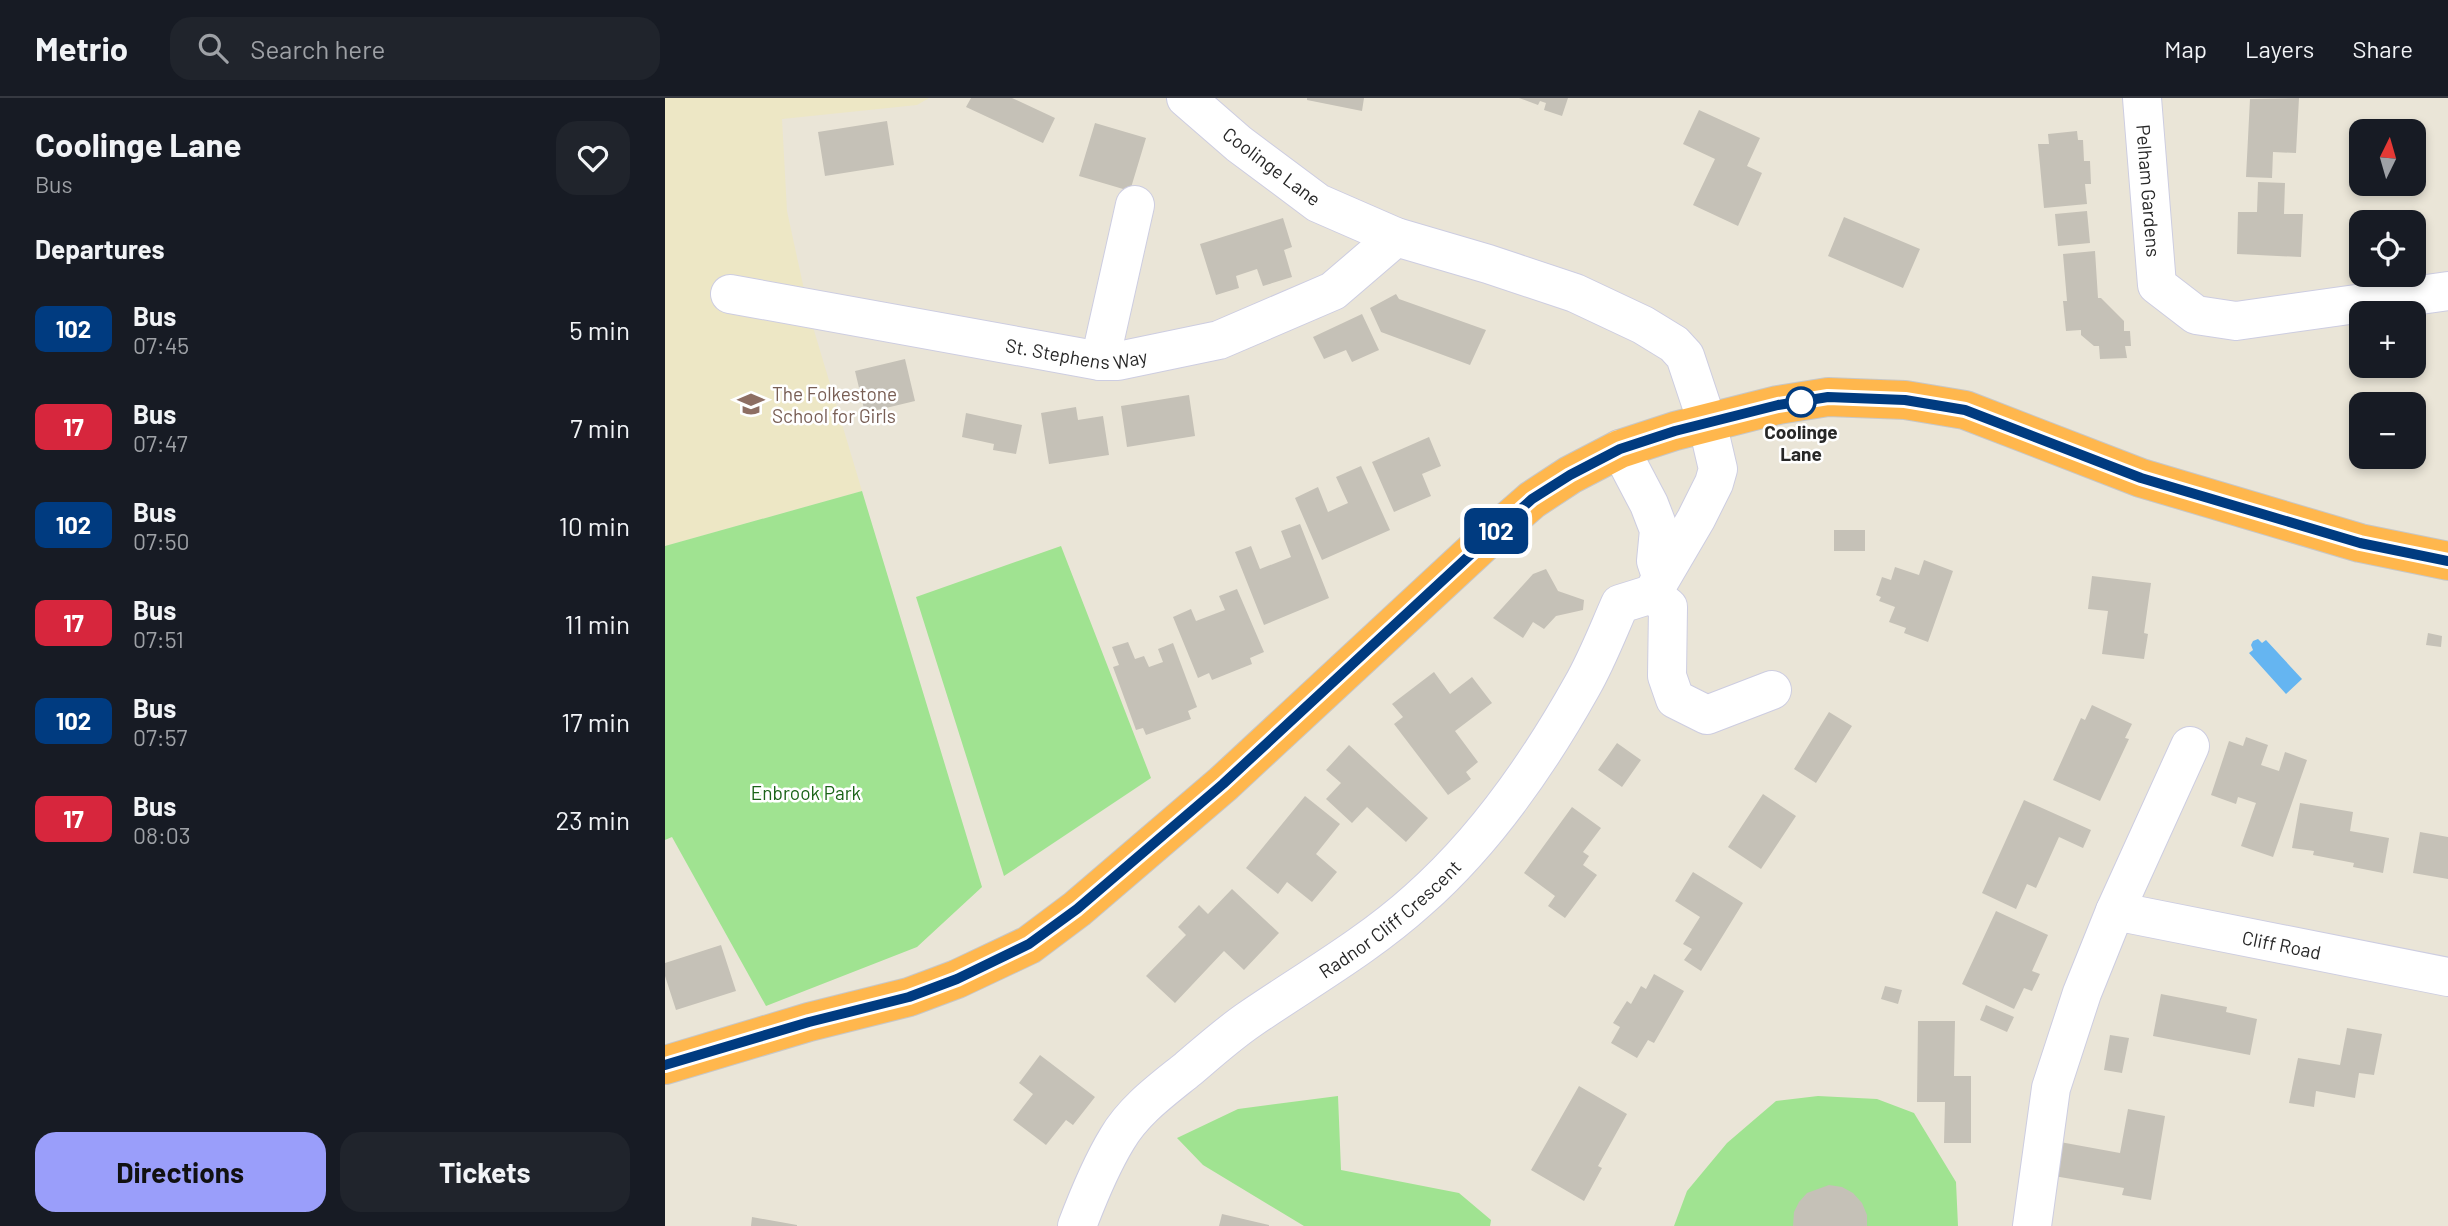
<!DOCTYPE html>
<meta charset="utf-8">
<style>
body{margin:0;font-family:Barlow,sans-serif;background:#20242c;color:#f1f3f6;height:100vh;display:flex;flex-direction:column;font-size:26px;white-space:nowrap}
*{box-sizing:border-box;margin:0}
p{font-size:23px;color:#9ea1a6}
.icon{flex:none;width:38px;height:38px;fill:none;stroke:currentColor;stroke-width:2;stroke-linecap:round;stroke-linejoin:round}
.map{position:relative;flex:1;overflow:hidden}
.details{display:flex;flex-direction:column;background:#171b24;width:665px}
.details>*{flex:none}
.badge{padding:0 14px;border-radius:10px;font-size:24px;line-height:46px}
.needle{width:46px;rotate:5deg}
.fabs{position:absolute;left:1684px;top:21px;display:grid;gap:14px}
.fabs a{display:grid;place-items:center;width:77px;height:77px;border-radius:14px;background:#171b24;box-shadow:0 4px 10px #0003;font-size:35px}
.map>.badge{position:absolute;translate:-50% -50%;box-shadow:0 0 0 4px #fff}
h2{padding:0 35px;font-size:26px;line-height:63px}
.round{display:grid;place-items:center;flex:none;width:74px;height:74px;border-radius:21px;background:#20242c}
.summary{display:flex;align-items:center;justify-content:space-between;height:119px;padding:0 35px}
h1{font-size:33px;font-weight:700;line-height:52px}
.button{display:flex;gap:14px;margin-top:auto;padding:14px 35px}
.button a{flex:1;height:80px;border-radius:21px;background:#9a9efa;color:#111;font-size:28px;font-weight:700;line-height:80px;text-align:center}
.button a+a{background:#20242c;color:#f1f3f6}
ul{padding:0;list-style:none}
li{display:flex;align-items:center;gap:21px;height:98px;padding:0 35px}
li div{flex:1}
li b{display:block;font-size:26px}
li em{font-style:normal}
li .badge{min-width:77px;font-weight:700;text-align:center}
header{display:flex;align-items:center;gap:42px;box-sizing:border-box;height:98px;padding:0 35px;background:#171b24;border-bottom:2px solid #363941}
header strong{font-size:33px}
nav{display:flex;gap:38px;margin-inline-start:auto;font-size:24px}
.search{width:490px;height:63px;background:#20242c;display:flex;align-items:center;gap:18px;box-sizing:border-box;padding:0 24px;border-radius:21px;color:#9ea1a6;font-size:26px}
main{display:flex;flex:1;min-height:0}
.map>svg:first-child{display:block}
</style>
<header>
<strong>Metrio</strong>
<div class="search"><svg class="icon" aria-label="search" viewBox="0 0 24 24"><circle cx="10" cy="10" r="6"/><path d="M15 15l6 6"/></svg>Search here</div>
<nav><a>Map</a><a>Layers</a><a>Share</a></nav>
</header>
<main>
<section class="details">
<div class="summary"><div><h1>Coolinge Lane</h1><p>Bus</p></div><a class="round"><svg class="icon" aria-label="heart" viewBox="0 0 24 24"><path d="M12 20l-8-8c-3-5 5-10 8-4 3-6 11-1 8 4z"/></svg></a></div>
<h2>Departures</h2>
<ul>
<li><span class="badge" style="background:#003b80;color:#fff">102</span><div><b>Bus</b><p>07:45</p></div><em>5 min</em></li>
<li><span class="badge" style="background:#d7263d;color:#fff">17</span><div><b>Bus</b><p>07:47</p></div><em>7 min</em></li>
<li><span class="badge" style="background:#003b80;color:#fff">102</span><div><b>Bus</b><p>07:50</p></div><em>10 min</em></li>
<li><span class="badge" style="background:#d7263d;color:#fff">17</span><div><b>Bus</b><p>07:51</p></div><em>11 min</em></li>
<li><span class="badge" style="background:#003b80;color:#fff">102</span><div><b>Bus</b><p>07:57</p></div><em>17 min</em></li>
<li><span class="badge" style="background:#d7263d;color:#fff">17</span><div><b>Bus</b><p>08:03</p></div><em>23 min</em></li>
</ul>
<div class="button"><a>Directions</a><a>Tickets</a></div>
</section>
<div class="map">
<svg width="1783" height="1128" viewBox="0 0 1783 1128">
<rect width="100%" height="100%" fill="#eae5d7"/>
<path fill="#ede7c5" d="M 0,0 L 264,0 L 252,7 L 117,21 L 122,113 L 145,219 L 197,393 L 0,448 Z"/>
<path fill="#a0e391" d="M 197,393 L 317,789 L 252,849 L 101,908 L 7,739 L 0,742 L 0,448 Z
M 396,448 L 486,680 L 339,778 L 251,499 Z
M 673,998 L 676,1072 L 794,1095 L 826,1122 L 825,1128 L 639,1128 L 538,1067 L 512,1040 L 573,1011 Z
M 1153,998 L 1212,1001 L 1249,1015 L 1291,1084 L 1293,1128 L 1009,1128 L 1022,1093 L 1062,1045 L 1111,1003 Z"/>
<path fill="#65b5f1" d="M 1593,541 L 1597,545 L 1601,542 L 1637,581 L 1621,596 L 1584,555 L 1588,552 L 1586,547 L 1588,543 Z"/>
<path fill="#c5c1b7" d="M 306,0 L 347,0 L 390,20 L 378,45 L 301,9 Z
M 642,0 L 699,0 L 697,13 L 642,2 Z
M 854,0 L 903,0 L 897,18 L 879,12 L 881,5 L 875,3 L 873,7 Z
M 1634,0 L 1631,55 L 1608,54 L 1607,80 L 1581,79 L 1585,1 Z
M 1034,12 L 1095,40 L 1082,68 L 1097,75 L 1073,128 L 1028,107 L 1050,61 L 1018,46 Z
M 222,23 L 229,67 L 160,78 L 153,34 Z
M 430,25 L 481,40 L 465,93 L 414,78 Z
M 1412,33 L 1413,42 L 1418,42 L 1419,63 L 1425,63 L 1426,86 L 1420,86 L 1422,106 L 1379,110 L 1373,46 L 1384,46 L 1383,36 Z
M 1593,84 L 1620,85 L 1619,116 L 1638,116 L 1636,159 L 1572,156 L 1573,114 L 1592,114 Z
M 1422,113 L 1425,145 L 1393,148 L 1390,116 Z
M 1179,119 L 1255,151 L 1238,190 L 1163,158 Z
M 618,120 L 627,149 L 619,152 L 627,179 L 598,188 L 592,171 L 571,178 L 574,190 L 551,197 L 535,146 Z
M 1430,153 L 1433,200 L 1436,200 L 1459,223 L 1459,233 L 1465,233 L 1466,248 L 1460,248 L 1462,260 L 1435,261 L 1434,248 L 1429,248 L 1416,237 L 1416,232 L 1401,233 L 1398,203 L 1402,203 L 1398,156 Z
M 731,196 L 734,201 L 821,232 L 805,267 L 716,234 L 705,210 Z
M 697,216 L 714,252 L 687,264 L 681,252 L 659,261 L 648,239 Z
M 240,261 L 250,303 L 200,315 L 190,273 Z
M 524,297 L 530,338 L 462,349 L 456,308 Z
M 411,309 L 413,322 L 438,318 L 444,357 L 384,366 L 376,315 Z
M 301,315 L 357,327 L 351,356 L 328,352 L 329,346 L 297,339 Z
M 764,339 L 776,368 L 757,376 L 766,398 L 729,414 L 707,364 Z
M 696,368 L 725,432 L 657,462 L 630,400 L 653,389 L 663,414 L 683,405 L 671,379 Z
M 635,426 L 664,500 L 599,527 L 570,454 L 586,448 L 595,471 L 626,459 L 616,433 Z
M 1169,432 L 1200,432 L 1200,453 L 1169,453 Z
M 1259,462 L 1288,473 L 1263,544 L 1239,535 L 1241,530 L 1224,524 L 1230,509 L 1214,503 L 1216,499 L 1211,497 L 1217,479 L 1226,482 L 1230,469 L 1254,477 Z
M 881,471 L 893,493 L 919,502 L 918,512 L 891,518 L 879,531 L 868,524 L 858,540 L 828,520 L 868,476 Z
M 1427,478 L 1486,485 L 1479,535 L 1483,536 L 1479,561 L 1437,556 L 1443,513 L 1423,511 Z
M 572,491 L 599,554 L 585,560 L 587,566 L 547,582 L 544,575 L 533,580 L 508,519 L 526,511 L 531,523 L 560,512 L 554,498 Z
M 1763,535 L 1777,538 L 1776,549 L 1761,547 Z
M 463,544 L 470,561 L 479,558 L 484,569 L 498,564 L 493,551 L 508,545 L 532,609 L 523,613 L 526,621 L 481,637 L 478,630 L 471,632 L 448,569 L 454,567 L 447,549 Z
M 769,574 L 785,596 L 807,579 L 827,605 L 790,633 L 813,664 L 801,674 L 806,681 L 783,697 L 729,626 L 738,619 L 727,606 Z
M 1427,607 L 1467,626 L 1460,640 L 1464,641 L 1435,703 L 1388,682 L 1416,620 L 1420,622 Z
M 1164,614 L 1187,628 L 1151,685 L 1129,671 Z
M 1581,639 L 1603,647 L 1596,667 L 1614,673 L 1620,654 L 1642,662 L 1608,759 L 1576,748 L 1591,705 L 1573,699 L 1571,706 L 1546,697 L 1564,643 L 1578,648 Z
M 952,645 L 976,662 L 957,689 L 933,672 Z
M 684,647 L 763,720 L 741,744 L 702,709 L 687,725 L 661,701 L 676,685 L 661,672 Z
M 1098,696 L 1131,718 L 1096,771 L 1063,749 Z
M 640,698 L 675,726 L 651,756 L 672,774 L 647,804 L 622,784 L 613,796 L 581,770 Z
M 1359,702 L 1426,732 L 1418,750 L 1394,739 L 1371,790 L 1362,786 L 1351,811 L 1317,795 Z
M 1635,705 L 1688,714 L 1685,733 L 1724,740 L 1718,775 L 1688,769 L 1689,765 L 1648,757 L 1649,753 L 1627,750 Z
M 907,709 L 936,730 L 918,754 L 924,758 L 918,767 L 932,777 L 900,820 L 883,808 L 890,798 L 859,775 Z
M 1755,734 L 1783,739 L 1783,781 L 1748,775 Z
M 1028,774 L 1078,805 L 1036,873 L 1019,862 L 1027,851 L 1018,846 L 1035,819 L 1010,803 Z
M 567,791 L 614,835 L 579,872 L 559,853 L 510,905 L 481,878 L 521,837 L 513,829 L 534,807 L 543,816 Z
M 1331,813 L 1383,837 L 1367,873 L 1375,876 L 1367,893 L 1359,890 L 1349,911 L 1297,886 Z
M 56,847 L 71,893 L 11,912 L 0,878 L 0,865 Z
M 989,876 L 1019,893 L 989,945 L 983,942 L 972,960 L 946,945 L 955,929 L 948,925 L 962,903 L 966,906 L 976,888 L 981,891 Z
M 1220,888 L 1237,892 L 1233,906 L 1216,901 Z
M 1496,896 L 1562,909 L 1561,914 L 1592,921 L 1585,957 L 1488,938 Z
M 1321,907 L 1349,919 L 1342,934 L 1315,922 Z
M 1253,923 L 1290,923 L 1289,978 L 1306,978 L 1306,1045 L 1279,1045 L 1280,1004 L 1252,1004 Z
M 1682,930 L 1717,936 L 1709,977 L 1694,975 L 1690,1000 L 1651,993 L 1649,1009 L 1624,1005 L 1633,960 L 1675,967 Z
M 1445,937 L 1464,940 L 1457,975 L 1439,972 Z
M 375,957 L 430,999 L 408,1027 L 401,1022 L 381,1047 L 348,1022 L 368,996 L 354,985 Z
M 914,988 L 962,1016 L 933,1068 L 937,1070 L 919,1103 L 866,1072 Z
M 1463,1011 L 1500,1018 L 1486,1102 L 1457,1097 L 1459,1090 L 1389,1078 L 1395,1044 L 1455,1055 Z
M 1164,1087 L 1177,1089 L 1188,1095 L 1197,1105 L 1202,1117 L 1202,1128 L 1128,1128 L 1129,1114 L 1134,1104 L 1142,1095 Z
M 557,1116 L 604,1127 L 604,1128 L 554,1128 Z
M 87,1119 L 132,1127 L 132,1128 L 86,1128 Z"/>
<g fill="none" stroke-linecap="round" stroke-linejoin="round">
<g stroke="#cdcde1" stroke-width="40">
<g id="minor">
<path id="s1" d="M 1477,0 L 1492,187 L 1531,217 L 1571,223 L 1783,193"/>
<path id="s2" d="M 65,196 L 435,263 L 453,263 L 554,242 L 668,193 L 731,139"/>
<path d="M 435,263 L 470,107"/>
<path d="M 955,351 L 984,406 L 994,432 L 991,463 L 996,478"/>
<path d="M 987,496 L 1003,509 L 1002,578 L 1010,601 L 1042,617 L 1107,592"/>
<path id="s3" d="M 1450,813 L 1783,879"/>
<path id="s4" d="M 412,1128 C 423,1099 435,1069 452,1041 C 469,1012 497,992 523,971 C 543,954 563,936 585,921 C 642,882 702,848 753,802 C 820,743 874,665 917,588 C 932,562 943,533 955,506 L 987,496 L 1031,421 L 1049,385 L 1053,371 L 1042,324 L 1020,258 L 1009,246 L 978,227 L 910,195 L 823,166 L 731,139 L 653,105 L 574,46 L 521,0"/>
<path d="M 1367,1128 L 1386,990 L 1417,895 L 1450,813 L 1525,648"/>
</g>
</g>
<g stroke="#c7c7c7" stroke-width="40">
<path id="highway" d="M 0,967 L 144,924 L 244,899 L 292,881 L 364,847 L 412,811 L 558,686 L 819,444 L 867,402 L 905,377 L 955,351 L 1010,333 L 1113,307 L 1163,299 L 1240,302 L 1300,312 L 1476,380 L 1695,445 L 1783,463"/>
</g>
<use href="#minor" stroke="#fff" stroke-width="38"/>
<use href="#highway" stroke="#ffb74d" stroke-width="38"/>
</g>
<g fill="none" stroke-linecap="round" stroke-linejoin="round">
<g stroke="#fff" stroke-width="16">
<path id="line" d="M 0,967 L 144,924 L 244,899 L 292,881 L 364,846 L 412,811 L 558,686 L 819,444 L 867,401 L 905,377 L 955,351 L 1010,333 L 1113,307 L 1163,299 L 1240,302 L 1300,312 L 1476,380 L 1695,445 L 1783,463"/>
</g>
<use href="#line" stroke="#003b80" stroke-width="10"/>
</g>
<defs>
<g id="school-bare" transform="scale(2.1)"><path d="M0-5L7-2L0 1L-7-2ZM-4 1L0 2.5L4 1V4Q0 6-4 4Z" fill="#8d6e63" stroke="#fff" stroke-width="2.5" paint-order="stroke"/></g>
</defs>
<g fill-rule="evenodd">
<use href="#school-bare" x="86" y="306"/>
</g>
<circle fill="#fff" stroke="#003b80" stroke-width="3.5" cx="1136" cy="304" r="14"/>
<g text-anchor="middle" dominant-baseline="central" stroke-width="5" stroke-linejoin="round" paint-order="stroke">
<g font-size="19" fill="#272727" stroke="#fff">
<text transform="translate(607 68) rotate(37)">Coolinge Lane</text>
<text stroke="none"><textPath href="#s1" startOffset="93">Pelham Gardens</textPath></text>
<text stroke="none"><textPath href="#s2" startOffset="352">St. Stephens Way</textPath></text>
<text stroke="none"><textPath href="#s4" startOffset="448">Radnor Cliff Crescent</textPath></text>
<text stroke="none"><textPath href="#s3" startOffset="170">Cliff Road</textPath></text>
</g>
<g font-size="19" fill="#785e54" stroke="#fff" text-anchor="start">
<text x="107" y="295">The Folkestone<tspan x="107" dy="22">School for Girls</tspan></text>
</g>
<g font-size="19" font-weight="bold" fill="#272727" stroke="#fff">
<text x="1136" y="333">Coolinge<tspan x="1136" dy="22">Lane</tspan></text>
</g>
<g font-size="19" fill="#1a6317" stroke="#fff">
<text x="141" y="694">Enbrook Park</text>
</g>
</g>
</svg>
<div class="fabs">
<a><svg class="needle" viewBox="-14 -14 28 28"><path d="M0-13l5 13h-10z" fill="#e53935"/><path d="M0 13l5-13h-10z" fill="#9ea1a6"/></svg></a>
<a><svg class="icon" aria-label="locate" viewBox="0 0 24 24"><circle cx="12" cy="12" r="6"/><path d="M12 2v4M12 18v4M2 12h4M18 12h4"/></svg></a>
<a>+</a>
<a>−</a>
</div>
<b class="badge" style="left:831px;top:433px;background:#003b80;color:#fff">102</b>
</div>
</main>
